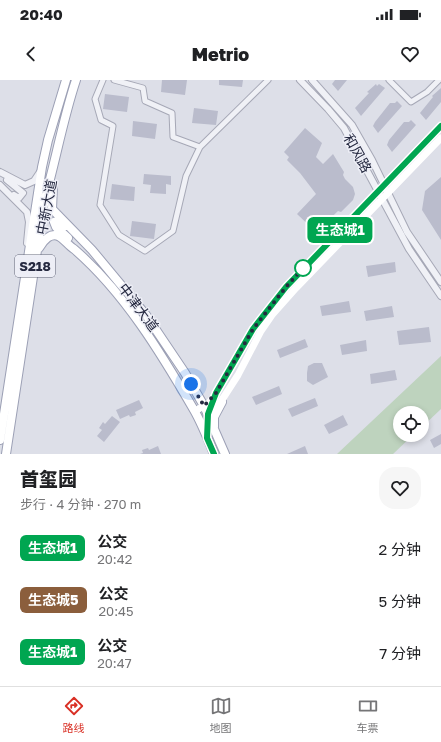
<!DOCTYPE html>
<html lang="zh">
<meta charset="utf-8">
<style>
body{margin:0;font-family:"Golos Text","Noto Sans SC",sans-serif;background:#f6f6f6;color:#202124;height:100vh;display:flex;flex-direction:column;font-size:15px;white-space:nowrap}
*{box-sizing:border-box;margin:0}
p{font-size:13px;color:#757577}
.icon{flex:none;width:22px;height:22px;fill:none;stroke:currentColor;stroke-width:2;stroke-linecap:round;stroke-linejoin:round}
.map{position:relative;height:374px;overflow:hidden}
.side{display:flex;flex-direction:column;background:#fff;flex:1}
.side>*{flex:none}
.badge{padding:0 8px;border-radius:6px;font-size:14px;line-height:26px}
.controls{position:absolute;left:393px;top:326px;display:grid;gap:8px}
.controls a{display:grid;place-items:center;width:36px;height:36px;border-radius:50%;background:#fff;box-shadow:0 2px 6px #0003;font-size:20px}
.you{position:absolute;width:20px;height:20px;margin:-10px;border:3px solid #fff;border-radius:50%;background:#1a73e8;box-shadow:0 0 0 6px #1a73e833}
.map>.badge{position:absolute;translate:-50% -50%;box-shadow:0 0 0 2px #fff}
.round{display:grid;place-items:center;flex:none;width:42px;height:42px;border-radius:16px;background:#f6f6f6}
.headline{display:flex;align-items:center;justify-content:space-between;height:68px;padding:0 20px}
h1{font-size:19px;font-weight:800;line-height:30px}
ul{padding:0;list-style:none}
li{display:flex;align-items:center;gap:12px;height:52px;padding:0 20px}
li div{flex:1}
li b{display:block;font-size:15px}
li em{font-style:normal}
li .badge{min-width:44px;font-weight:700;text-align:center}
.status{display:flex;justify-content:space-between;align-items:center;height:28px;padding:0 20px;background:#fff;direction:ltr}
.status svg{height:11px;fill:currentColor}
header{display:flex;justify-content:space-between;align-items:center;height:52px;padding:0 20px;background:#fff;font-size:18px;font-weight:800}
.tabs{display:flex;justify-content:space-around;align-items:center;height:56px;border-top:1px solid #e0e0e0;background:#fff;font-size:11px;color:#757577}
.tabs a{display:grid;justify-items:center;gap:2px}
.tabs .on{color:#d93025}
.map>svg:first-child{display:block}
</style>
<div class="status"><b>20:40</b><svg viewBox="0 0 49 12"><path d="M0 12V9h3v3zM5 12V6h3v6zM10 12V3h3v9zM15 12V0h3v12zM26 1h20v11H26zM47 4h2v5h-2z"/></svg></div>
<header><svg class="icon" aria-label="back" viewBox="0 0 24 24"><path d="M15 5l-7 7 7 7"/></svg>Metrio<svg class="icon" aria-label="heart" viewBox="0 0 24 24"><path d="M12 20l-8-8c-3-5 5-10 8-4 3-6 11-1 8 4z"/></svg></header>
<div class="map">
<svg width="441" height="374" viewBox="0 0 441 374">
<rect width="100%" height="100%" fill="#dddfe8"/>
<path fill="#bed3be" d="M 441,276 L 441,329 L 422,347 L 422,333 L 400,333 L 400,355 L 413,355 L 393,374 L 337,374 Z"/>
<path fill="#babccc" d="M 162,0 L 187,0 L 185,15 L 161,12 Z
M 219,0 L 243,0 L 242,7 L 219,5 Z
M 335,0 L 347,0 L 338,11 L 332,4 Z
M 376,4 L 377,6 L 379,4 L 385,8 L 361,36 L 355,28 L 369,13 L 367,12 Z
M 441,8 L 441,22 L 426,40 L 420,33 L 433,17 L 432,16 Z
M 105,14 L 129,17 L 127,32 L 103,29 Z
M 397,21 L 402,26 L 378,53 L 373,46 L 375,42 L 390,23 L 395,23 Z
M 194,28 L 218,31 L 216,45 L 192,43 Z
M 411,40 L 416,45 L 392,72 L 387,65 L 389,60 L 404,42 L 409,42 Z
M 133,41 L 157,44 L 155,59 L 132,56 Z
M 305,48 L 322,63 L 316,77 L 323,84 L 333,74 L 344,92 L 343,95 L 345,99 L 353,107 L 355,114 L 353,120 L 341,132 L 338,131 L 316,152 L 297,134 L 316,114 L 300,93 L 287,80 L 289,77 L 284,72 Z
M 144,94 L 171,96 L 171,105 L 166,104 L 166,114 L 150,113 L 151,105 L 143,104 Z
M 441,97 L 441,160 L 422,130 L 425,111 Z
M 112,104 L 135,107 L 134,121 L 110,119 Z
M 132,141 L 156,144 L 154,159 L 130,156 Z
M 395,182 L 396,192 L 368,197 L 366,186 Z
M 349,221 L 351,232 L 322,236 L 320,226 Z
M 392,226 L 394,237 L 366,241 L 364,231 Z
M 429,247 L 431,262 L 399,265 L 397,251 Z
M 305,259 L 308,267 L 280,278 L 277,270 Z
M 366,260 L 367,271 L 342,275 L 340,265 Z
M 314,283 L 322,283 L 328,297 L 313,305 L 307,301 L 307,293 L 308,286 Z
M 395,290 L 397,300 L 371,304 L 370,294 Z
M 279,306 L 282,314 L 256,325 L 252,317 Z
M 315,318 L 318,326 L 292,337 L 288,329 Z
M 139,320 L 143,328 L 135,332 L 136,335 L 130,337 L 129,335 L 120,339 L 116,330 Z
M 343,335 L 348,345 L 329,354 L 324,345 Z
M 112,336 L 120,342 L 104,362 L 97,356 L 102,350 L 99,348 L 103,342 L 105,344 Z
M 441,354 L 441,364 L 434,368 L 430,360 Z
M 158,366 L 161,374 L 140,374 L 143,373 L 142,370 L 148,368 L 149,370 Z
M 305,366 L 308,374 L 287,374 Z"/>
<g fill="none" stroke-linecap="round" stroke-linejoin="round">
<g stroke="#a6a8b6" stroke-width="7">
<path id="minor" d="M 103,0 L 95,19 L 101,40 L 113,46 L 100,125 L 119,155 L 145,171 L 173,151 L 186,96 L 200,67 L 268,0
M 114,0 L 143,8 L 145,21 L 172,33 L 173,57 L 200,67
M 389,0 L 411,22 L 427,12 L 439,0"/>
</g>
<g stroke="#a6a8b6" stroke-width="8">
<path id="tertiary" d="M 300,0 L 328,29 L 344,48 L 409,169 L 441,216
M 312,0 L 352,45 L 372,80 L 407,152 L 441,202
M 0,92 L 25,105 L 34,101 L 40,92
M 7,100 L 23,113 L 19,118 L 14,115
M 0,105 L 27,132 L 29,142 L 27,163"/>
</g>
<g stroke="#9ca0b5" stroke-width="10">
<path id="primary" d="M 53,106 L 52,129 L 92,170 L 146,235 L 185,293 L 204,326 L 225,374
M 65,146 L 58,141 L 54,142 L 56,147 L 68,158
M 39,168 C 43,161 51,151 60,157 C 65,160 69,166 74,169 C 124,212 161,273 194,330 C 202,344 208,359 214,374
M 214,347 L 214,337 L 222,322
M 0,360 L 42,87 L 48,60 L 66,0
M 6,374 L 45,118 C 56,79 63,39 76,0"/>
</g>
<use href="#minor" stroke="#f0f1f6" stroke-width="5"/>
<use href="#tertiary" stroke="#f0f1f6" stroke-width="6"/>
<path stroke="#fff" stroke-width="7" d="M 218,326 L 238,295 L 261,251 L 272,235 L 296,208 L 441,58
M 195,331 L 209,323 L 216,313 L 253,249 L 286,207 L 441,46"/>
<use href="#primary" stroke="#fff" stroke-width="8"/>
</g>
<g fill="none" stroke-linecap="round" stroke-linejoin="round">
<g stroke="#fff" stroke-width="9">
<path id="line" d="M 214,374 L 207,358 L 208,334 L 216,313 L 253,249 L 286,207 L 441,46"/>
</g>
<use href="#line" stroke="#00a651" stroke-width="6"/>
<path stroke="#252940" stroke-width="4" stroke-dasharray="0 7.2" d="M 191,304 L 204,326 L 216,313 L 253,249 L 286,207 L 306,185 L 303,188"/>
</g>
<circle fill="#fff" stroke="#00a651" stroke-width="2" cx="303" cy="188" r="8"/>
<g text-anchor="middle" dominant-baseline="central" stroke-width="3" stroke-linejoin="round" paint-order="stroke">
<rect fill="#edeef6" stroke="#616477" stroke-width="1" x="15" y="175" width="40" height="22" rx="3"/>
<g font-size="13" font-weight="bold" fill="#252940">
<text x="35" y="186">S218</text>
</g>
<g font-size="14" fill="#252940" stroke="#edeef6">
<text transform="translate(358 73) rotate(61)">和风路</text>
<text transform="translate(46 127) rotate(-79)">中新大道</text>
<text transform="translate(139 227) rotate(53)">中津大道</text>
</g>
</g>
</svg>
<div class="controls">
<a><svg class="icon" aria-label="locate" viewBox="0 0 24 24"><circle cx="12" cy="12" r="6"/><path d="M12 2v4M12 18v4M2 12h4M18 12h4"/></svg></a>
</div>
<div class="you" style="left:191px;top:304px"></div>
<b class="badge" style="left:340px;top:150px;background:#00a651;color:#fff">生态城1</b>
</div>
<section class="side">
<div class="headline"><div><h1>首玺园</h1><p>步行 · 4 分钟 · 270 m</p></div><a class="round"><svg class="icon" aria-label="heart" viewBox="0 0 24 24"><path d="M12 20l-8-8c-3-5 5-10 8-4 3-6 11-1 8 4z"/></svg></a></div>
<ul>
<li><span class="badge" style="background:#00a651;color:#fff">生态城1</span><div><b>公交</b><p>20:42</p></div><em>2 分钟</em></li>
<li><span class="badge" style="background:#8b5e3c;color:#fff">生态城5</span><div><b>公交</b><p>20:45</p></div><em>5 分钟</em></li>
<li><span class="badge" style="background:#00a651;color:#fff">生态城1</span><div><b>公交</b><p>20:47</p></div><em>7 分钟</em></li>
</ul>
</section>
<nav class="tabs">
<a class="on"><svg class="icon" aria-label="directions" viewBox="0 0 24 24"><path d="M12 3l9 9-9 9-9-9zM9 14v-3h6M13 9l2 2-2 2"/></svg>路线</a>
<a><svg class="icon" aria-label="map" viewBox="0 0 24 24"><path d="M3 6l6-2 6 2 6-2v14l-6 2-6-2-6 2zM9 4v14M15 6v14"/></svg>地图</a>
<a><svg class="icon" aria-label="tickets" viewBox="0 0 24 24"><path d="M3 7h18v10H3zM15 7v10"/></svg>车票</a>
</nav>
